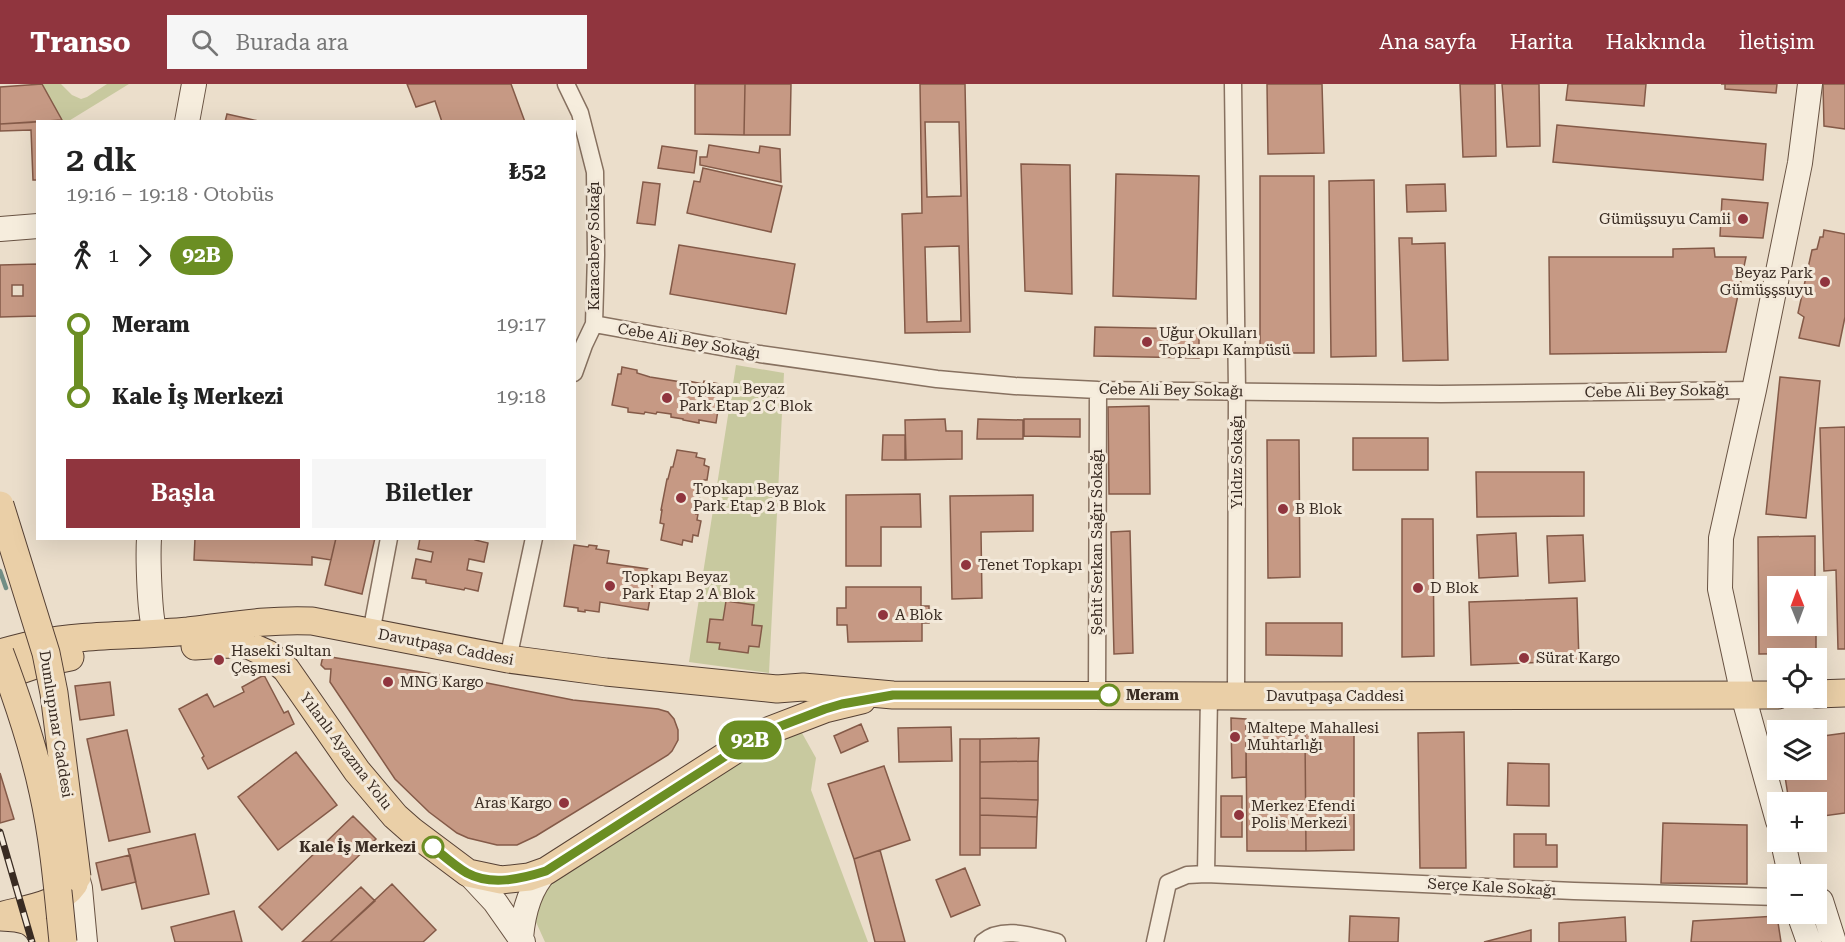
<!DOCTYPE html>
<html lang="tr">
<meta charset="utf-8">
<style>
body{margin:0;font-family:"Roboto Serif",serif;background:#f6f6f6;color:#222;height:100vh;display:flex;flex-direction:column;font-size:22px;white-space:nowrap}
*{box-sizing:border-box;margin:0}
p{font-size:20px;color:#767676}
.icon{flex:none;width:33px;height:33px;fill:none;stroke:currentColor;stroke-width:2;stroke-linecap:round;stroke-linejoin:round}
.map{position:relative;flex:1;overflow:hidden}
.sheet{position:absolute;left:36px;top:36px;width:540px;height:420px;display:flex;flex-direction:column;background:#fff;border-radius:0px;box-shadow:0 6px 24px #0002}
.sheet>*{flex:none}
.badge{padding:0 12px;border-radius:20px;font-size:21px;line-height:39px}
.needle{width:39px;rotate:359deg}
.fabs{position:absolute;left:1767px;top:492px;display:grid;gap:12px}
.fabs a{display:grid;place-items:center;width:60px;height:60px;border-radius:0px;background:#fff;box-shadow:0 6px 24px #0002;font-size:30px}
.map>.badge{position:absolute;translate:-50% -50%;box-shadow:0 0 0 3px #fff}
.legs{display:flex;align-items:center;gap:9px;height:66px;padding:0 30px;font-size:20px}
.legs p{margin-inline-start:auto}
.head{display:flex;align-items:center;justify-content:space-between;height:102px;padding:0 30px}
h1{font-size:33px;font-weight:600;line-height:45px}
.cta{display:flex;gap:12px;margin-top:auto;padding:12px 30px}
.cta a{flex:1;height:69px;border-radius:0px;background:#90353e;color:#fff;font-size:24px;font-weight:600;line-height:69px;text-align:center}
.cta a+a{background:#f6f6f6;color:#222}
ul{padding:0 30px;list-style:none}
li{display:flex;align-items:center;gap:21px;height:72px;font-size:22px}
li i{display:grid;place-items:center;width:9px;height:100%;margin:0 8px;background:currentColor}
li i::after{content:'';width:15px;height:15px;margin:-8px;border:4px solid;border-radius:50%;background:#fff}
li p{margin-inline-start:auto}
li:first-child i{background:linear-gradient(#0000 50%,currentColor 0)}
li:last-child i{background:linear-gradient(currentColor 50%,#0000 0)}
header{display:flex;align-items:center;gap:36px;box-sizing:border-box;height:84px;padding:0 30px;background:#90353e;color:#fff}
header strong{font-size:28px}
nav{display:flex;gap:33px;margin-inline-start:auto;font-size:21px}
.search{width:420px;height:54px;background:#f6f6f6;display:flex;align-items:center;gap:15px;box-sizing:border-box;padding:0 21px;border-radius:0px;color:#767676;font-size:22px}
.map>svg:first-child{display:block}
</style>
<header>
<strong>Transo</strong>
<div class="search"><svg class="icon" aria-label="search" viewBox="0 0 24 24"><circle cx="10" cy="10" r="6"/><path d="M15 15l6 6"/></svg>Burada ara</div>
<nav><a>Ana sayfa</a><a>Harita</a><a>Hakkında</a><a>İletişim</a></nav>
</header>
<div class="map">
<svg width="1845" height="858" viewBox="0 0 1845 858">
<rect width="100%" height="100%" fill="#ebdecb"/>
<path fill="#c8c99f" d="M 42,0 L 61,0 L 72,11 L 81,15 L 87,13 L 107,0 L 129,0 L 67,38 L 62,37 Z
M 736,281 L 784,289 L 769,589 L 689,578 Z
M 786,645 L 802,649 L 816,674 L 811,706 L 868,858 L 545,858 L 536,838 L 541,798 Z"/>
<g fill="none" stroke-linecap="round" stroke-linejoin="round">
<path stroke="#718e85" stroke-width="4.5" d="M 0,487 L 6,504"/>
</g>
<path fill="#c69984" stroke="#845a48" stroke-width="1.5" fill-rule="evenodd" d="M 42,0 L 62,36 L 0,40 L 0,3 Z
M 407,0 L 511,0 L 525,38 L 442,38 L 435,17 L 416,23 Z
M 695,0 L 745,0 L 744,51 L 695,50 Z
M 745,0 L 791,0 L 790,51 L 744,51 Z
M 920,0 L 965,0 L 970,248 L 905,249 L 902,130 L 922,129 Z
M 1267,0 L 1322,0 L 1324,69 L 1268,70 Z
M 1460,0 L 1495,0 L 1496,72 L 1463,73 Z
M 1502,0 L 1539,0 L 1540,62 L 1507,63 Z
M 1568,0 L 1646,0 L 1644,22 L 1566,16 Z
M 1721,0 L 1777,0 L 1776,9 L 1725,5 L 1725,0 Z
M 1823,0 L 1845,0 L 1845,45 L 1824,42 Z
M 227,30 L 263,38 L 225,38 Z
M 38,38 L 38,96 L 33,96 L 31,46 L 0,47 L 0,40 Z
M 925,38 L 959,38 L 961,112 L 927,113 Z
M 1557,41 L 1766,60 L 1763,96 L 1553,78 Z
M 709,61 L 759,69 L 760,62 L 780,65 L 781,98 L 700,81 L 700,73 L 707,73 Z
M 662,62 L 697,67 L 694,89 L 658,84 Z
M 1021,80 L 1070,81 L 1072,210 L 1025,207 Z
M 703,84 L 782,102 L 771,148 L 687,129 L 694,97 L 700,98 Z
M 1116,90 L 1199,92 L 1196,215 L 1113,212 Z
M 1260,92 L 1314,92 L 1314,269 L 1260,269 Z
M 1374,96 L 1376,272 L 1331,273 L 1329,97 Z
M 643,98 L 660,100 L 655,141 L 637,139 Z
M 1445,100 L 1446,127 L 1407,128 L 1406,101 Z
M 1722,115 L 1768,119 L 1763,154 L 1720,152 Z
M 1824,146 L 1845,150 L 1845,233 L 1839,262 L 1799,254 L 1804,233 L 1798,229 L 1812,166 L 1817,165 L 1820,153 L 1823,153 Z
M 1399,154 L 1412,154 L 1412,160 L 1445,159 L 1448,276 L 1403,277 Z
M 679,161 L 795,180 L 786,230 L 670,210 Z
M 959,162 L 961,237 L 927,238 L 925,163 Z
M 1714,164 L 1715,173 L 1746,173 L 1726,268 L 1550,270 L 1549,173 L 1673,173 L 1673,165 Z
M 38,180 L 38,232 L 0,233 L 0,181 ZM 12,201 L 23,201 L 23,212 L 12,212 Z
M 1095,243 L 1199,245 L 1199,274 L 1094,272 Z
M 622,283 L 637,286 L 637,289 L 650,293 L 688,299 L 688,297 L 703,300 L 704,297 L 720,300 L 719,307 L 721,307 L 716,339 L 699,336 L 699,339 L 683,336 L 683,335 L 671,333 L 671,330 L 657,328 L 656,330 L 645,328 L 644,330 L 628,328 L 628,324 L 612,321 L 618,290 L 621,290 Z
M 1780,293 L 1820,297 L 1806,434 L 1766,430 Z
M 1149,322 L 1150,410 L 1109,410 L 1108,323 Z
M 945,335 L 946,347 L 962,347 L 962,375 L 906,376 L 905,336 Z
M 978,335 L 1023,336 L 1023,355 L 977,355 Z
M 1024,335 L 1080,335 L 1080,353 L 1024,352 Z
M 1845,343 L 1845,565 L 1838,565 L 1836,486 L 1824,487 L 1820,344 Z
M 883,351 L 905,351 L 905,376 L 882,376 Z
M 1353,354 L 1428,354 L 1428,386 L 1353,386 Z
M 1267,356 L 1299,356 L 1300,493 L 1268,494 Z
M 677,366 L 697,369 L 696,373 L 705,375 L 704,381 L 709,383 L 707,396 L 704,396 L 702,402 L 696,430 L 698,430 L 697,436 L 701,437 L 698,452 L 693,451 L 692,458 L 683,456 L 682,461 L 661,456 L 664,440 L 660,439 L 662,426 L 661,426 L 667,395 L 668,395 L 671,383 L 673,383 Z
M 1476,388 L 1584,388 L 1584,432 L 1477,433 Z
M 920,410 L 921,443 L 881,443 L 881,482 L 846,482 L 846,411 Z
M 1033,411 L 1033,447 L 981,448 L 982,514 L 952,515 L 950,412 Z
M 1402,435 L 1433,435 L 1434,572 L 1402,573 Z
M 1130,447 L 1133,569 L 1114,570 L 1111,448 Z
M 1516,449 L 1518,492 L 1479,494 L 1477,451 Z
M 1583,451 L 1585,497 L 1549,499 L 1547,452 Z
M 1815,452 L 1815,502 L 1778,502 L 1778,542 L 1816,542 L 1816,569 L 1759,570 L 1758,453 Z
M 195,454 L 336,454 L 331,476 L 312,473 L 312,481 L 194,476 Z
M 336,454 L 375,454 L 362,510 L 325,501 Z
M 420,454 L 475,454 L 475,456 L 488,459 L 484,478 L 469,475 L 467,486 L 482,489 L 478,507 L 465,504 L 464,506 L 426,499 L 426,496 L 412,494 L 416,475 L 431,478 L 433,468 L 418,465 Z
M 574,461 L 588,463 L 589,461 L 597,462 L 596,465 L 609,467 L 607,479 L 655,486 L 648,526 L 600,518 L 599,528 L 585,526 L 585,528 L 578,527 L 578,524 L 564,522 Z
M 846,503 L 921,503 L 921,522 L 929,522 L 929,539 L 922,539 L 922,557 L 848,558 L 847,541 L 837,541 L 837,524 L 846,524 Z
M 1577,514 L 1579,577 L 1471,581 L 1469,518 Z
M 726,517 L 754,521 L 752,541 L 762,542 L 759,563 L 749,562 L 748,569 L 719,565 L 720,559 L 707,558 L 710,535 L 723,536 Z
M 1266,539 L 1342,539 L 1342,572 L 1266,571 Z
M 324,573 L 331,573 L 487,599 L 573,616 L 658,625 L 668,628 L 674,635 L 678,646 L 678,656 L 672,667 L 668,671 L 536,752 L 517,761 L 497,761 L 468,754 L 457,749 L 429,728 L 395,695 L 330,598 L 331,585 L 325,585 L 321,581 L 322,576 Z
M 264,591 L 284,629 L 288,627 L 294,640 L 208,685 L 202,674 L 204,672 L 179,625 L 207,610 L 214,623 L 244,608 L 242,603 Z
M 110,598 L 114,631 L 80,636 L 75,602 Z
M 1231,634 L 1246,635 L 1246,693 L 1232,694 Z
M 861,640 L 868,657 L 841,669 L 834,652 Z
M 951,643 L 952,677 L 899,678 L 898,644 Z
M 127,646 L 150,748 L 109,757 L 87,655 Z
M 1464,648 L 1466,784 L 1420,784 L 1418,649 Z
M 1845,649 L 1845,729 L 1816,733 L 1816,718 L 1789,718 L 1784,686 L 1816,686 L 1816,653 Z
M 1305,650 L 1354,650 L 1354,766 L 1306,767 Z
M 1305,650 L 1306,767 L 1247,767 L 1246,651 Z
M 1039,654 L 1038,677 L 980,678 L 980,655 Z
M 960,655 L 980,655 L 980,771 L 960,771 Z
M 296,668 L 337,721 L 278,766 L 238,713 Z
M 1038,677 L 1038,716 L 980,714 L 980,678 Z
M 1508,679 L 1549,680 L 1549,722 L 1507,721 Z
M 884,682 L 910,756 L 854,775 L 828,700 Z
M 0,689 L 14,735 L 0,739 Z
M 1221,712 L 1242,712 L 1242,753 L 1221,753 Z
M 980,714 L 1038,716 L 1037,733 L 980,731 Z
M 980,731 L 1037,733 L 1036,764 L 980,764 Z
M 353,732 L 376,755 L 282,846 L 259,823 Z
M 1663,739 L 1747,741 L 1747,800 L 1661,799 Z
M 195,750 L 209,810 L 142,825 L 128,765 Z
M 1514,750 L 1546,750 L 1546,761 L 1557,761 L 1557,783 L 1514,783 Z
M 880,766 L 905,858 L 875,858 L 854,775 Z
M 130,771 L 136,798 L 102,806 L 96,779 Z
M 965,784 L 980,821 L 951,833 L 936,796 Z
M 392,800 L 436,846 L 423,858 L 330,858 Z
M 361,803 L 375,817 L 330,858 L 302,858 Z
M 234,827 L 242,858 L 175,858 L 171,843 Z
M 1350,832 L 1399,834 L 1398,858 L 1349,858 Z
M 1777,832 L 1781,858 L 1691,858 L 1693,837 Z
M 1625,833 L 1626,858 L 1559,858 L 1559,839 Z
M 1531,846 L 1531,858 L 1484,858 Z"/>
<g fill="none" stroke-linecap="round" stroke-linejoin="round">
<g stroke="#877160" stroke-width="19">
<path id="street" d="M 566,0 L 580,29 L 595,88 L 596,171 L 594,240 L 584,261 L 574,289
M 1233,0 L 1237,307 L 1236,612
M 594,240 L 760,270 L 937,295 L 1015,302 L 1098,306 L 1441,310 L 1754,306
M 371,549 L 389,454
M 508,575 L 534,454
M 1097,611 L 1098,306
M 1206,790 L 1209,612
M 983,858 C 1003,841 1035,853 1057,858
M 1155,858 L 1168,799 L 1187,791 L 1206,790 L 1574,807 L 1778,813"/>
</g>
<g stroke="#695343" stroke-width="26">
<path id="secondary" d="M 187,38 L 194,0
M 0,145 L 38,142
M 149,454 C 148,471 149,537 156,549
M 1778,737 L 1743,611 L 1720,505 L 1721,454 L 1754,306 L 1800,79 L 1810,0
M 1783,758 L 1790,790
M 468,789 L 495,818 L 523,858
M 77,793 L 80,804 L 85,858
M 1816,816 L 1821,817 L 1834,858
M 1799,830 L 1809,858
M 521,854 C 523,830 529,805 546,787"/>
</g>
<g stroke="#554034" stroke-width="29">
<path id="primary" d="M 195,562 L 225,560 L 248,561 L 268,570 L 286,585 L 357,687 L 395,732 L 412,747 L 468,789 L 501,796 L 529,793 L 546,787 L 760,650 L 825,625 L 862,616
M 0,569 C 12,566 24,562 36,560 C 85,550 137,552 188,547 C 229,542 270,535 312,537 L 508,575 L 606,588 L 777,605 L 803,603 L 893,611 L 1236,612 L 1778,611
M 0,593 L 41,579 L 70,573
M 1816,610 L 1845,609
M 0,832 C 24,825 59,822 74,800
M 1,833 C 24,834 35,835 45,858"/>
</g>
<use href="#street" stroke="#f6eddd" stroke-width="16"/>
<use href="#secondary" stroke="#f6eddd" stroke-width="24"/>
<use href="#primary" stroke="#eacfa7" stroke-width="27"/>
<g stroke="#392b22" stroke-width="7">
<path id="rail" d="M 0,748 L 32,858"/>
</g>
<use href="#rail" stroke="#f3e9da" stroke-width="4.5" stroke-dasharray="14" stroke-linecap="butt"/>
<g stroke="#554034" stroke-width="29" stroke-linecap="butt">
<path id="primary-bridge" d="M 0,421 L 46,569 L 54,609 L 77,793
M 0,569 C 17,614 33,661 43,708 C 54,757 58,808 63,858"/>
</g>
<use href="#primary-bridge" stroke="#eacfa7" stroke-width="27"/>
</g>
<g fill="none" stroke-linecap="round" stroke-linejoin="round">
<g stroke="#fff" stroke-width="14">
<path id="line-1" d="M 433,763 C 444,772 455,782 467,789 C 491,802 521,795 546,787 L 760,650 L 825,625 L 842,620 L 893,611 L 1109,611"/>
</g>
<use href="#line-1" stroke="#6b8e23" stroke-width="9"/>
</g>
<g fill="#90353e" stroke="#f3e9da" stroke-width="2">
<circle cx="1743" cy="135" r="6"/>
<circle cx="1825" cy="198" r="6"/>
<circle cx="1147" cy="258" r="6"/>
<circle cx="667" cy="314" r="6"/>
<circle cx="681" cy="414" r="6"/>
<circle cx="1283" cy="425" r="6"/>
<circle cx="966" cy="481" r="6"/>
<circle cx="610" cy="502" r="6"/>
<circle cx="1418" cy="504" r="6"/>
<circle cx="883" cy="531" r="6"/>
<circle cx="1524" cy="574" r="6"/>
<circle cx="219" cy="576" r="6"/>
<circle cx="388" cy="598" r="6"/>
<circle cx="1235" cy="653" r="6"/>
<circle cx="564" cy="719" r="6"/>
<circle cx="1239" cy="731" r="6"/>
</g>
<g fill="#fff" stroke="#6b8e23" stroke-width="3">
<circle cx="1109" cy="611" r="10"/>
<circle cx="433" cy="763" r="10"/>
</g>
<g text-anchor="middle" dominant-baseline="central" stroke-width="6" stroke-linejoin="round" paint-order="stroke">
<g font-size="15" fill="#392b22" stroke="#f3e9da" text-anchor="start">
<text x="1731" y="135" text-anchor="end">Gümüşsuyu Camii</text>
<text x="1813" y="189" text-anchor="end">Beyaz Park<tspan x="1813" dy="17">Gümüşşsuyu</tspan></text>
<text x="1159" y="249">Uğur Okulları<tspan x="1159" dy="17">Topkapı Kampüsü</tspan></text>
<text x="679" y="305">Topkapı Beyaz<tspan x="679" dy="17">Park Etap 2 C Blok</tspan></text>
<text x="693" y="405">Topkapı Beyaz<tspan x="693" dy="17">Park Etap 2 B Blok</tspan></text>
<text x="1295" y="425">B Blok</text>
<text x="978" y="481">Tenet Topkapı</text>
<text x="622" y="493">Topkapı Beyaz<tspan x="622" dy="17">Park Etap 2 A Blok</tspan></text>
<text x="1430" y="504">D Blok</text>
<text x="895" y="531">A Blok</text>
<text x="231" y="567">Haseki Sultan<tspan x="231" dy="17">Çeşmesi</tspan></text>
<text x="1536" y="574">Sürat Kargo</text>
<text x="400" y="598">MNG Kargo</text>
<text x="1247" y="644">Maltepe Mahallesi<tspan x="1247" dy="17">Muhtarlığı</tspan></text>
<text x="552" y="719" text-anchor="end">Aras Kargo</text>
<text x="1251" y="722">Merkez Efendi<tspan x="1251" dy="17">Polis Merkezi</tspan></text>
</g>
<g font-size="15" fill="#392b22" stroke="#f3e9da">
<text transform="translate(594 162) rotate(-90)">Karacabey Sokağı</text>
<text transform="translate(689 257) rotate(10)">Cebe Ali Bey Sokağı</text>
<text transform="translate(1171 306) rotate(1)">Cebe Ali Bey Sokağı</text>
<text transform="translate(1657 307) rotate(-1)">Cebe Ali Bey Sokağı</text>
<text transform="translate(1237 378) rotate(-90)">Yıldız Sokağı</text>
<text transform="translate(1097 458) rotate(-90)">Şehit Serkan Sağır Sokağı</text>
<text transform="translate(446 563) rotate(11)">Davutpaşa Caddesi</text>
<text x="1335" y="612">Davutpaşa Caddesi</text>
<text transform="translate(56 640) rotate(81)">Dumlupınar Caddesi</text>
<text transform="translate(346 667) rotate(53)">Yılanlı Ayazma Yolu</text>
<text transform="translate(1492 803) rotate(3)">Serçe Kale Sokağı</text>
</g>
<g font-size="15" font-weight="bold" fill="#392b22" stroke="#f3e9da" text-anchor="start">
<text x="1126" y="611">Meram</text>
<text x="416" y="763" text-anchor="end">Kale İş Merkezi</text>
</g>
</g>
</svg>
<div class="fabs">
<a><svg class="needle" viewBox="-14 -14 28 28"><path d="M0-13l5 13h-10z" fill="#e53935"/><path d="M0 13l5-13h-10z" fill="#767676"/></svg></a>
<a><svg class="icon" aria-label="locate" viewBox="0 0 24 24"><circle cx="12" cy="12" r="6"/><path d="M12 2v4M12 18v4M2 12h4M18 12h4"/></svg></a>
<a><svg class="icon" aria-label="layers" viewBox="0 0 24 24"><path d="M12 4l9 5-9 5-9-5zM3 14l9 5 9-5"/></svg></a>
<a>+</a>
<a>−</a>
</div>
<b class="badge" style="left:750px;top:656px;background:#6b8e23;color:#fff">92B</b>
<section class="sheet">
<div class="head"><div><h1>2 dk</h1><p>19:16 – 19:18 · Otobüs</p></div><b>₺52</b></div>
<div class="legs"><svg class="icon" aria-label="walk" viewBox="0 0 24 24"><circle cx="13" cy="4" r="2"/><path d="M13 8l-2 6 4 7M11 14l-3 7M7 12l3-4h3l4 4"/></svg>1<svg class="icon" aria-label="forward" viewBox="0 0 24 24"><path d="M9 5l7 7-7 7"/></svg><b class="badge" style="background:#6b8e23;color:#fff">92B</b></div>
<ul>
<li><i style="color:#6b8e23"></i><b>Meram</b><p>19:17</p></li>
<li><i style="color:#6b8e23"></i><b>Kale İş Merkezi</b><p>19:18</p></li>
</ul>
<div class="cta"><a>Başla</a><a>Biletler</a></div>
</section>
</div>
